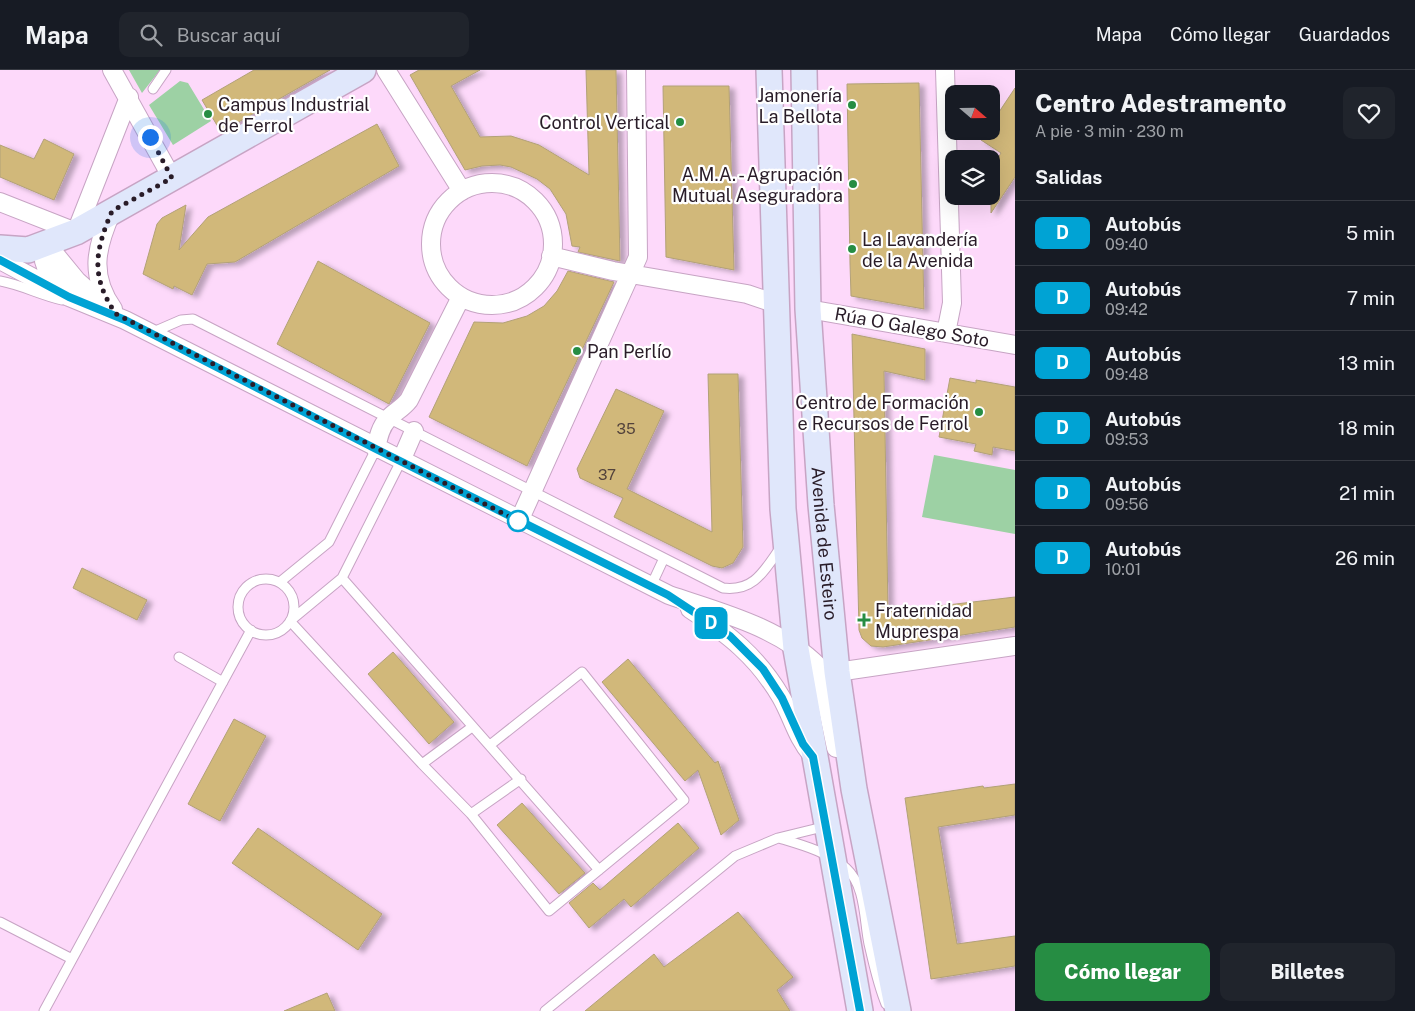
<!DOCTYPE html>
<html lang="es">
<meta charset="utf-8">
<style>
body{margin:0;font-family:"Public Sans",sans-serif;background:#20242c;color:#f1f3f6;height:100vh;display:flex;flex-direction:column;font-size:19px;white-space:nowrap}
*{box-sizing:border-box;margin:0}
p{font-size:16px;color:#9ea1a6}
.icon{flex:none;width:28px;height:28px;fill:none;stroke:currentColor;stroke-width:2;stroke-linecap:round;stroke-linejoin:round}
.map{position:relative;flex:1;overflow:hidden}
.drawer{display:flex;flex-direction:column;background:#171b24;width:400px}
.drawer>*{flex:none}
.badge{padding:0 10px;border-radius:8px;font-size:18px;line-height:32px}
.needle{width:32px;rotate:110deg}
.fabs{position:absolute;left:945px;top:15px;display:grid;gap:10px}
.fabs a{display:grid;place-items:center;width:55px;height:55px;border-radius:10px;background:#171b24;box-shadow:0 5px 20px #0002;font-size:25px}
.you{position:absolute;width:25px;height:25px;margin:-12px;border:4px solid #fff;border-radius:50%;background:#1a73e8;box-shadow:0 0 0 8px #1a73e833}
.map>.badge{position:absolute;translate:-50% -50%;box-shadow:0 0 0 2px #fff}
h2{padding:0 20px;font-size:19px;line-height:45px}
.round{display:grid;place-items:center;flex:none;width:52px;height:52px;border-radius:10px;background:#20242c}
.headline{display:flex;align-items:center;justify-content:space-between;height:85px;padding:0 20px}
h1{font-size:24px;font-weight:800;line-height:38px}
.action{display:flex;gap:10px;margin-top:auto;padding:10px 20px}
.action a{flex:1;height:58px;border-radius:10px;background:#268d43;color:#fff;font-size:20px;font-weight:800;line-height:58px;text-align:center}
.action a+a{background:#20242c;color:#f1f3f6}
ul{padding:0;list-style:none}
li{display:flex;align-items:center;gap:15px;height:65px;padding:0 20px;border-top:1px solid #363941}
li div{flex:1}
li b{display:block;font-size:19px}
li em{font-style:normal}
li .badge{min-width:55px;font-weight:700;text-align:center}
header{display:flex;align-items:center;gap:30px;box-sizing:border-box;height:70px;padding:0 25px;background:#171b24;border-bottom:1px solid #363941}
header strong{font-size:24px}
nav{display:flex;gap:28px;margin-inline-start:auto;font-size:18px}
.search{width:350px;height:45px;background:#20242c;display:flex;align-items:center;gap:12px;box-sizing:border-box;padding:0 18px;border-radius:10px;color:#9ea1a6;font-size:19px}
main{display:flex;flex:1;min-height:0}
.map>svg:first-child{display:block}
</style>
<header>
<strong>Mapa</strong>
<div class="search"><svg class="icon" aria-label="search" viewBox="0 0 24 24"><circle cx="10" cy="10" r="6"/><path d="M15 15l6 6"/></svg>Buscar aquí</div>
<nav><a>Mapa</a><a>Cómo llegar</a><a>Guardados</a></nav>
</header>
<main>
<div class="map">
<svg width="1015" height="941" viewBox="0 0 1015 941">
<defs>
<filter id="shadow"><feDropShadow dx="5.5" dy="3" stdDeviation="2.5" flood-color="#0004"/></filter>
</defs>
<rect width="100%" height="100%" fill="#fdd9fa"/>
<path fill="#9dd1a4" d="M 129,0 L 160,0 L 142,23 Z
M 180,11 L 188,13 L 211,51 L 173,75 L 149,35 Z
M 934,385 L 1015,400 L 1015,464 L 922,447 Z"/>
<path fill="#d1b87a" stroke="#b2a178" filter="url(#shadow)" d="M 254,0 L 330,0 L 221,62 L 202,30 Z
M 419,0 L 480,0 L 451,16 L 480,67 L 511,66 L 539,75 L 589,105 L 586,0 L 616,0 L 620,191 L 578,182 L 580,177 L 572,176 L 566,144 L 550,119 L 537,109 L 511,97 L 500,95 L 482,96 L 465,100 L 410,5 Z
M 919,13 L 924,239 L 851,226 L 850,193 L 847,14 Z
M 663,16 L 729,16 L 734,200 L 666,187 Z
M 1015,18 L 1015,107 L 991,143 L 991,99 L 1001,83 L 981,70 L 986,61 L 991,61 L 991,54 Z
M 377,54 L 399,96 L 235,192 L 207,194 L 192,225 L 174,216 L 173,219 L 143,204 L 157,154 L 162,148 L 186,135 L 179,180 L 208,147 Z
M 44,69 L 74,84 L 54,130 L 0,107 L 0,75 L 34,89 Z
M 318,191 L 430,253 L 389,334 L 277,274 Z
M 568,201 L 614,212 L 527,396 L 429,347 L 474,252 L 503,253 L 527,246 L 544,236 L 557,221 Z
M 852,264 L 925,279 L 925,310 L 884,301 L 888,542 L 1015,527 L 1015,557 L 883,577 L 871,576 L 862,568 L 859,560 Z
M 708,304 L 738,304 L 743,477 L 733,493 L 722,498 L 712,496 L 614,447 L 623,428 L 580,408 L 577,399 L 616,319 L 664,341 L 627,419 L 712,462 Z
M 950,308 L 976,313 L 976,310 L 1015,317 L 1015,381 L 993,377 L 992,385 L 974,381 L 976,374 L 939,367 Z
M 82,498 L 147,530 L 137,550 L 73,518 Z
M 393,582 L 454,652 L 429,674 L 368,604 Z
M 628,589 L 715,693 L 718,691 L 739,750 L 721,765 L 698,700 L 685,711 L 602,612 Z
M 234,649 L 266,666 L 220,751 L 188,734 Z
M 1015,714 L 1015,745 L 938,757 L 957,874 L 1015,866 L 1015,896 L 931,909 L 905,728 L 983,716 L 984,718 Z
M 522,733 L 585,803 L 559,824 L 497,755 Z
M 678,753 L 699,778 L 631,837 L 624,829 L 589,858 L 569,833 L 593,813 L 600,820 Z
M 258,758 L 382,844 L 358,880 L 232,793 Z
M 738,842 L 793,907 L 777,920 L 790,941 L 585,941 L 654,884 L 664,897 Z
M 327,923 L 335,941 L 284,941 Z"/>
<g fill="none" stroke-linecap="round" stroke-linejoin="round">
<g stroke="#c7a4c4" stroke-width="11">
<path id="lane" d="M 153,19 L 166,0
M 0,211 C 22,215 40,225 62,230
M 151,263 L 181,250 L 193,249 L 723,518 C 755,522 765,499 781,477
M 401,391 L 342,508 L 290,551 L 422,694 L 471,744 L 549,841 L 684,730 L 582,602 L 490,675
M 342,508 L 599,800
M238 537a28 28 0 1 1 56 0a28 28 0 1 1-56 0Z
M 280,512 L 329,472 L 376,379
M 651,516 L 664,488
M 179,587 L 223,612
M 422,694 L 472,657
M 471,744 L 521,709
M 779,768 C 802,775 828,782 846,798 C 866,816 864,850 869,874 C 874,895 878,915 886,934
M 0,852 L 72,889
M 44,941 L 251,560
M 545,941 L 735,786 L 778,768 L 827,756"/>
</g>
<g stroke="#c7a4c4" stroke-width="20">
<path id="street" d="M 112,0 L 172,108
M 386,0 L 462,121
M 945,0 L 952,233 L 946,263
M431 174a61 61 0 1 1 122 0a61 61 0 1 1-122 0Z
M 0,132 L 76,162 L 129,27
M 112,141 C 96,177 89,205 113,239
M 551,186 L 613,201 L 747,224 L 774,233
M 0,190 L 69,227 L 125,250 L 669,525 C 719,542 780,557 819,597 L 836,678
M 63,218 C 51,204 39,196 45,175 L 54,183 L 77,211 L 106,237
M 808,239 L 1015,275
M 376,379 C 378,369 380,357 388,349 C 394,342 402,339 409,330 L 461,227
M 401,391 L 414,361
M 519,451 L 638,187 L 636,0
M 690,539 C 728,564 757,586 781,627 C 792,646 797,668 812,685
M 837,602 L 1015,576"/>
</g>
<g stroke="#c7a4c4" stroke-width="28">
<g id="secondary">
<path d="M 769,0 L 783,439 L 796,579 L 860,941"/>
<path id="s1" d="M 804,0 L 808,239 L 821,435 L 837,602 L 854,719 L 898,941"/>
<path d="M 0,178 L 28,180 L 76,162 L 363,0"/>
</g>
</g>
<use href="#lane" stroke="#fff" stroke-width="9"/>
<use href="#street" stroke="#fff" stroke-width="18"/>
<use href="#secondary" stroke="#e0e7fb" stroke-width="25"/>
</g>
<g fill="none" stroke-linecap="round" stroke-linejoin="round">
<g stroke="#fff" stroke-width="11">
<path id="line" d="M 0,190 L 69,227 L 125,250 L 376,379 L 668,525 L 730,566 L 763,599 L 782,628 L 803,674 L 813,687 L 860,941"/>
</g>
<use href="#line" stroke="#00a3d4" stroke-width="8"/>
<path stroke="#291c28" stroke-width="5" stroke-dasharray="0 9" d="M 150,67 L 172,108 L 112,141 C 95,181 90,206 116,244 L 518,451"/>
</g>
<g fill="#268d43" stroke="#fff" stroke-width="2">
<circle cx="852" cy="35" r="5"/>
<circle cx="208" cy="44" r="5"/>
<circle cx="680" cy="52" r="5"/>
<circle cx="853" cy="114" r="5"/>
<circle cx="852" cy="179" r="5"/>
<circle cx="577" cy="281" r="5"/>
<circle cx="979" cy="342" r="5"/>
<path d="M861.5 542.5h5v5h5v5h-5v5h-5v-5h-5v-5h5z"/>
</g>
<circle fill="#fff" stroke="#00a3d4" stroke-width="2.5" cx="518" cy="451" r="10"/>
<g text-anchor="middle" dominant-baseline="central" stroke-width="4.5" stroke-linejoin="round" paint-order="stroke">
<g font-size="15" fill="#53433c">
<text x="626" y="358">35</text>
<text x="607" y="404">37</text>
</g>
<g font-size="18" fill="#291c28" stroke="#fff" text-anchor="end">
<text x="842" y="25">Jamonería<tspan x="842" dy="21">La Bellota</tspan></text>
<text x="218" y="34" text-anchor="start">Campus Industrial<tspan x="218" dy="21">de Ferrol</tspan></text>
<text x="670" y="52">Control Vertical</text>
<text x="843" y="104">A.M.A. - Agrupación<tspan x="843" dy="21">Mutual Aseguradora</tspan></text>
<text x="862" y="169" text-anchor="start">La Lavandería<tspan x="862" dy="21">de la Avenida</tspan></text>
<text x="587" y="281" text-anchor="start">Pan Perlío</text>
<text x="969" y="332">Centro de Formación<tspan x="969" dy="21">e Recursos de Ferrol</tspan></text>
<text x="875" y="540" text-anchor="start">Fraternidad<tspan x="875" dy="21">Muprespa</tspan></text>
</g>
<g font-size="18" fill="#291c28" stroke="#fff">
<text transform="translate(912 257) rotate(10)">Rúa O Galego Soto</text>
<text stroke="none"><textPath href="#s1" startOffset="474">Avenida de Esteiro</textPath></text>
</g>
</g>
</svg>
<div class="fabs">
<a><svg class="needle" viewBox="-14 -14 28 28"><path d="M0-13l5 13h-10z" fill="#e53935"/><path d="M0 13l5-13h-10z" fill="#9ea1a6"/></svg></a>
<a><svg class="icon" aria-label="layers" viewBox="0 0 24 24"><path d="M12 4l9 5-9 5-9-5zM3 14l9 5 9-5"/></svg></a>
</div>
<div class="you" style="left:150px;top:67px"></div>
<b class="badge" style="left:711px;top:553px;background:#00a3d4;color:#fff">D</b>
</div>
<section class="drawer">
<div class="headline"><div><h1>Centro Adestramento</h1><p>A pie · 3 min · 230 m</p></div><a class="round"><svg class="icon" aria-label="heart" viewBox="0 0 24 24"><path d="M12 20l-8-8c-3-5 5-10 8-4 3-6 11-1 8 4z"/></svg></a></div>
<h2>Salidas</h2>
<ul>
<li><span class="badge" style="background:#00a3d4;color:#fff">D</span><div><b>Autobús</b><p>09:40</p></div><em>5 min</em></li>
<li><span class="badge" style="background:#00a3d4;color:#fff">D</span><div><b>Autobús</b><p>09:42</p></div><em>7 min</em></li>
<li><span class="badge" style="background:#00a3d4;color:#fff">D</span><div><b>Autobús</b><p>09:48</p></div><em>13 min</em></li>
<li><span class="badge" style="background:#00a3d4;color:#fff">D</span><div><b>Autobús</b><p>09:53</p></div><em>18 min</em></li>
<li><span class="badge" style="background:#00a3d4;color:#fff">D</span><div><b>Autobús</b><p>09:56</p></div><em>21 min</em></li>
<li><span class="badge" style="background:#00a3d4;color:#fff">D</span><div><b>Autobús</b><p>10:01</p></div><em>26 min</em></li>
</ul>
<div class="action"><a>Cómo llegar</a><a>Billetes</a></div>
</section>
</main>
